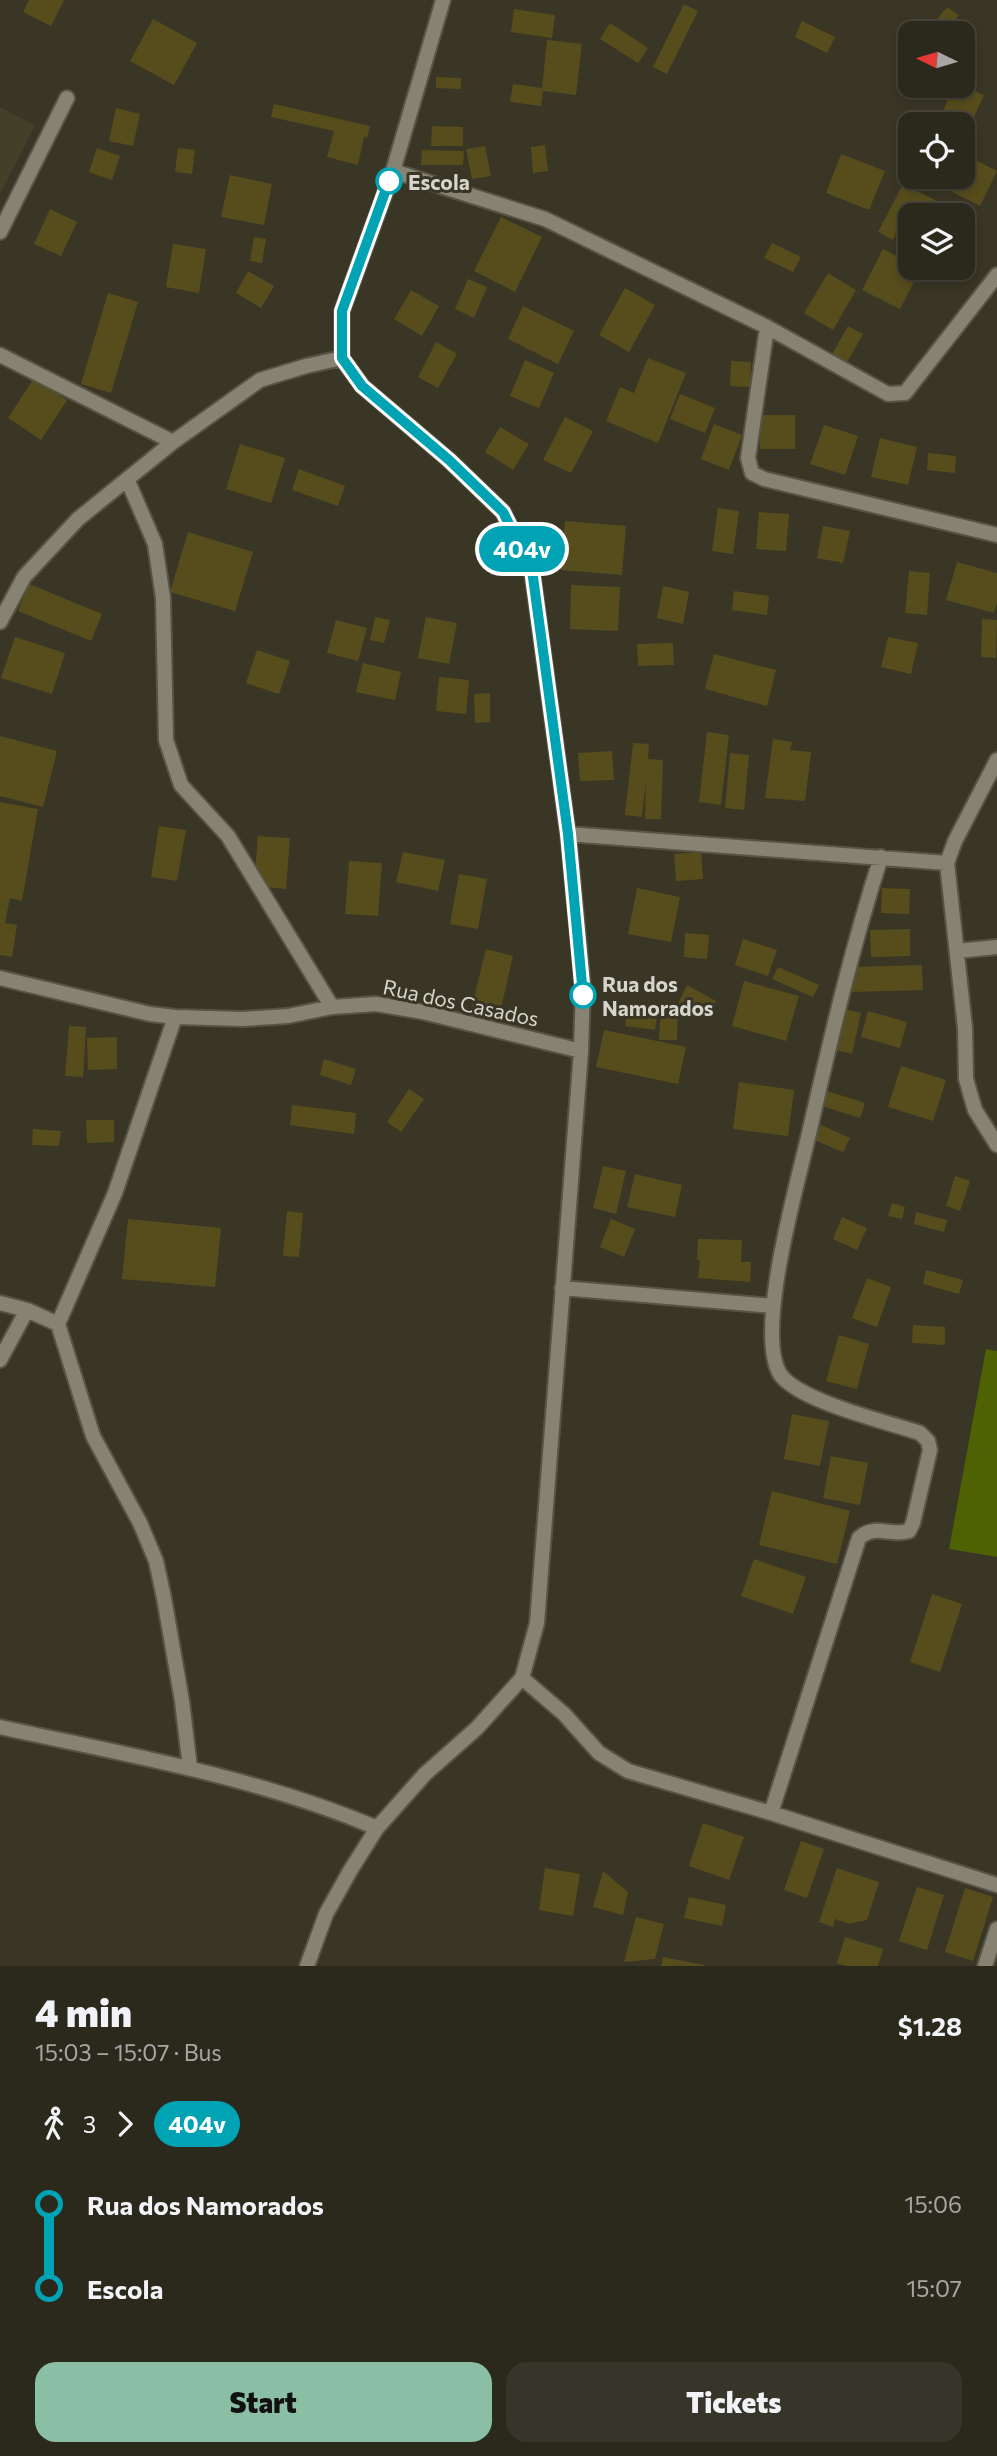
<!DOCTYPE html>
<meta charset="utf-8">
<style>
body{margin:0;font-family:Commissioner,sans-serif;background:#373429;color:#f1f3f6;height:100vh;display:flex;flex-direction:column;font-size:26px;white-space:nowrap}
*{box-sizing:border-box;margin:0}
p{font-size:23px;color:#a6a6a3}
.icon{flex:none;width:38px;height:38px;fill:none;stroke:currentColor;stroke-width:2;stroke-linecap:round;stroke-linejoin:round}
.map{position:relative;height:1966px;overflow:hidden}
.details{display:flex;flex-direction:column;background:#2b281c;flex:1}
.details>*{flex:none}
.badge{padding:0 14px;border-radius:23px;font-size:24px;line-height:46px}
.needle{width:46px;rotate:275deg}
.fabs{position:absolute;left:898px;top:21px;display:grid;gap:14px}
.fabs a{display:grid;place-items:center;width:77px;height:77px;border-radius:14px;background:#2b281c;box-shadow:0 4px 10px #0003,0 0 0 2px #47443b;font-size:35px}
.map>.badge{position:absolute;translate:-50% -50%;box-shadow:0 0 0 4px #fff}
.legs{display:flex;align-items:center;gap:10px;height:77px;padding:0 35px;font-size:23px}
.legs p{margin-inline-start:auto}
.overview{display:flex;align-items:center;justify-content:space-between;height:119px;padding:0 35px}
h1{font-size:38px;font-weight:800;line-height:52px}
.cta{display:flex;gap:14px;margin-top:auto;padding:14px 35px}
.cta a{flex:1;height:80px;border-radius:21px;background:#8abfa5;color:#111;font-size:28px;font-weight:800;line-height:80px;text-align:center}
.cta a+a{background:#373429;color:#f1f3f6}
ul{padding:0 35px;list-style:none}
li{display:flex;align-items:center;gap:24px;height:84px;font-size:26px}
li i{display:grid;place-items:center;width:10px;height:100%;margin:0 9px;background:currentColor}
li i::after{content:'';width:18px;height:18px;margin:-9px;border:5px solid;border-radius:50%;background:#2b281c}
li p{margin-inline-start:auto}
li:first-child i{background:linear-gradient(#0000 50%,currentColor 0)}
li:last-child i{background:linear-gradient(currentColor 50%,#0000 0)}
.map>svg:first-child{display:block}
</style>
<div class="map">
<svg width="997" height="1966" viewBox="0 0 997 1966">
<rect width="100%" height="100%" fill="#393626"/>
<path fill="#443f28" d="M 0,107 L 35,125 L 0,194 Z"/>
<path fill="#4e6103" d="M 986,1349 L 997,1351 L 997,1557 L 949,1549 Z"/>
<path fill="#574d1c" d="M 29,0 L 64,0 L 51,26 L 23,12 Z
M 684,4 L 698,11 L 667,74 L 653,67 Z
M 947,7 L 959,15 L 944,33 L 926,33 Z
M 514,9 L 555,15 L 552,38 L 511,32 Z
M 153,19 L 197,43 L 174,85 L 130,61 Z
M 802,21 L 835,37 L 827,53 L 795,37 Z
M 610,23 L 648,48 L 638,63 L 600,39 Z
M 547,40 L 582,44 L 576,95 L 543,91 L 541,106 L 510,102 L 513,84 L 542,88 Z
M 436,77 L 461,78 L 461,89 L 436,88 Z
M 954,86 L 963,86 L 984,95 L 962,143 L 962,124 L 937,124 Z
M 274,104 L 370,126 L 367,138 L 364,137 L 358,165 L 327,157 L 334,131 L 271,117 Z
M 116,108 L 140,114 L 133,146 L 109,141 Z
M 432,126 L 463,127 L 463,146 L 431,146 Z
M 545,145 L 548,171 L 533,173 L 531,147 Z
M 485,146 L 491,176 L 472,179 L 466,149 Z
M 97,148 L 120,156 L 112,180 L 89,172 Z
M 178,148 L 195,150 L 192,174 L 175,172 Z
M 422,150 L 464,151 L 463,165 L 421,165 Z
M 962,153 L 997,171 L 980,206 L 939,185 L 943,177 L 962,177 Z
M 841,154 L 885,171 L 869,210 L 826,193 Z
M 230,175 L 272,184 L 264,225 L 221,217 Z
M 903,184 L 939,202 L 932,215 L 921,215 L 908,209 L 893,240 L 878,232 Z
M 50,209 L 77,222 L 61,256 L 34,244 Z
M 501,217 L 542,237 L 515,292 L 474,271 Z
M 254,237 L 266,239 L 262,263 L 250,261 Z
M 772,243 L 801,257 L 793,272 L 764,258 Z
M 173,244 L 206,249 L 199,293 L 166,287 Z
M 883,249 L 910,263 L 910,268 L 921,268 L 900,309 L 862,290 Z
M 248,271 L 274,286 L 261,308 L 236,293 Z
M 828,273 L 856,290 L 833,330 L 804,313 Z
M 468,279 L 487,287 L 474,318 L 455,309 Z
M 625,288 L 655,305 L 629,352 L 599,335 Z
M 411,290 L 439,306 L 422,336 L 394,319 Z
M 108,293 L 138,302 L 111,393 L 81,384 Z
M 523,306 L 574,331 L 558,364 L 508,339 Z
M 848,326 L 863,334 L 845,366 L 830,358 Z
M 436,342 L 457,354 L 438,388 L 418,377 Z
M 648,358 L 686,373 L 658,443 L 606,421 L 620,387 L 634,393 Z
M 525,360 L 554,373 L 539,408 L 510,396 Z
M 731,361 L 751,362 L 750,387 L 730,386 Z
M 34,378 L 67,400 L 41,440 L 8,418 Z
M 680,394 L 715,408 L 705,433 L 670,419 Z
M 760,415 L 795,415 L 795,449 L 760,449 Z
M 565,417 L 593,431 L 571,473 L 543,460 Z
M 714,424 L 742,435 L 729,470 L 701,459 Z
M 824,425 L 858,436 L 845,475 L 810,464 Z
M 500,427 L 529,444 L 513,470 L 485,452 Z
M 880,438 L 917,447 L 908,485 L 871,477 Z
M 240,444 L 285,458 L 271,503 L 226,489 Z
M 928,453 L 956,456 L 955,473 L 927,470 Z
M 299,469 L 345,486 L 338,506 L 292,490 Z
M 718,508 L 739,511 L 733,554 L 712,551 Z
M 759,512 L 789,514 L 786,551 L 756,549 Z
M 565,521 L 626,526 L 622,575 L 561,570 Z
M 823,526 L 850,531 L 843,563 L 817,558 Z
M 188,532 L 253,552 L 235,611 L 170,592 Z
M 957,562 L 997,573 L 997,603 L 994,613 L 946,600 Z
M 909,571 L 930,573 L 927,615 L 905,613 Z
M 29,584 L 102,614 L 91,641 L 18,611 Z
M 571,585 L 620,587 L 618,631 L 570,629 Z
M 663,586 L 689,592 L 683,624 L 657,618 Z
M 734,591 L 769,596 L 767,615 L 732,610 Z
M 375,617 L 390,620 L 384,643 L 370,640 Z
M 426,617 L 457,623 L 449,664 L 418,658 Z
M 982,619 L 997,620 L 996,658 L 981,657 Z
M 336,620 L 367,628 L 358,661 L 327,653 Z
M 15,637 L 65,653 L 52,694 L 1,678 Z
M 888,637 L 918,643 L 911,674 L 881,667 Z
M 673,643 L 674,665 L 638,666 L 637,644 Z
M 257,650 L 290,661 L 279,694 L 246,683 Z
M 714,654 L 776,670 L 767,706 L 705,689 Z
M 363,663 L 401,672 L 395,700 L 356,692 Z
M 439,677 L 469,680 L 466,714 L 436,711 Z
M 490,693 L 490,722 L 475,723 L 474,694 Z
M 707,732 L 729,735 L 721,805 L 699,802 Z
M 0,736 L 57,751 L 43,807 L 0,796 Z
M 773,739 L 792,742 L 790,750 L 811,752 L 805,801 L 765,798 Z
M 633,743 L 649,744 L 648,759 L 663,760 L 661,819 L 645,819 L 646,780 L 642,817 L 625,815 Z
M 612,751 L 614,780 L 580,781 L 578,753 Z
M 730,753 L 749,755 L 744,810 L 725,808 Z
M 0,802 L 38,809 L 22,901 L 10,898 L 5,923 L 17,925 L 12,957 L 0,955 Z
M 159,826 L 186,830 L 177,881 L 151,877 Z
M 258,836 L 290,838 L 286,889 L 254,886 Z
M 403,852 L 445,860 L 438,891 L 396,882 Z
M 701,852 L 703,879 L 676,881 L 674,854 Z
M 349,861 L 382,863 L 378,916 L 345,914 Z
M 459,874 L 487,879 L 478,929 L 450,924 Z
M 637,888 L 680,897 L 671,942 L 628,934 Z
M 882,888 L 910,889 L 909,914 L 881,913 Z
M 910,929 L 910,956 L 871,957 L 870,930 Z
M 685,933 L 709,935 L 707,959 L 684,957 Z
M 743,939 L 777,950 L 768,976 L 735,965 Z
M 486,949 L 513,956 L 500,1013 L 472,1006 Z
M 922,965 L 923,990 L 852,992 L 852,967 Z
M 778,967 L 819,985 L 813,997 L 772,979 Z
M 744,981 L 799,996 L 786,1041 L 732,1026 Z
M 687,985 L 716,1001 L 706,1019 L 678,1004 Z
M 661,1003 L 678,1004 L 677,1040 L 659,1040 Z
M 627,1007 L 658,1011 L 655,1030 L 625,1026 Z
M 844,1009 L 861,1013 L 852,1054 L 835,1050 Z
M 868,1011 L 907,1022 L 900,1048 L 861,1037 Z
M 69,1026 L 86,1027 L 83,1077 L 65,1076 Z
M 604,1030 L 686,1047 L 678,1084 L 596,1067 Z
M 117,1037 L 117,1069 L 88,1070 L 87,1038 Z
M 324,1059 L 356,1069 L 351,1085 L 320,1075 Z
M 901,1066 L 946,1080 L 933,1121 L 888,1107 Z
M 739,1082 L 794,1090 L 788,1136 L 733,1129 Z
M 409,1089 L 424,1099 L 401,1132 L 387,1122 Z
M 827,1091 L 865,1103 L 860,1118 L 822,1106 Z
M 292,1105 L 356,1113 L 354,1134 L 290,1125 Z
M 86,1120 L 114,1120 L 114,1142 L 87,1143 Z
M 819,1124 L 850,1138 L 843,1152 L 812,1139 Z
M 33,1129 L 61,1131 L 59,1146 L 32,1145 Z
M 603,1166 L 626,1171 L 616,1214 L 593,1208 Z
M 635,1174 L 682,1185 L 675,1217 L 627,1207 Z
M 955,1176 L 970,1181 L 960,1211 L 946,1206 Z
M 892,1203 L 905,1207 L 902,1219 L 888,1216 Z
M 287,1211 L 303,1213 L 299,1257 L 283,1256 Z
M 916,1212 L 947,1220 L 944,1232 L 914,1224 Z
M 842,1217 L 867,1228 L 857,1250 L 833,1239 Z
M 128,1219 L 221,1228 L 215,1287 L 122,1279 Z
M 611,1219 L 635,1229 L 624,1257 L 600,1247 Z
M 698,1239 L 742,1240 L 741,1262 L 751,1262 L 750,1282 L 698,1278 L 700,1260 L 697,1260 Z
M 926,1270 L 963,1280 L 959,1294 L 923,1284 Z
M 867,1278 L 891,1287 L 877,1327 L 852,1318 Z
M 913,1325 L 945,1327 L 945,1345 L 912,1343 Z
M 839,1335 L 869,1344 L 857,1389 L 826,1381 Z
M 792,1414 L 829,1421 L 820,1466 L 784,1459 Z
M 831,1456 L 868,1463 L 860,1505 L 823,1498 Z
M 772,1491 L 850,1511 L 837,1564 L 759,1545 Z
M 754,1559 L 806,1577 L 793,1614 L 741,1596 Z
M 932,1594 L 962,1604 L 940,1672 L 910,1662 Z
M 703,1823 L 744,1837 L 729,1880 L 689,1866 Z
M 801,1841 L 824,1849 L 807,1898 L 784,1890 Z
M 545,1868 L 580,1874 L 573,1916 L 539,1910 Z
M 837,1868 L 879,1882 L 867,1920 L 849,1924 L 835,1919 L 833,1927 L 819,1922 Z
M 603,1871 L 628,1892 L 623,1915 L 593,1907 Z
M 917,1887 L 944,1895 L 927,1950 L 899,1941 Z
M 965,1888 L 993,1897 L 973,1961 L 945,1952 Z
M 689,1897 L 726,1905 L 722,1926 L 684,1918 Z
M 636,1917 L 664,1924 L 655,1959 L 624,1962 Z
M 845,1937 L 883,1949 L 878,1966 L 847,1966 L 837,1963 Z
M 663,1957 L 704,1965 L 704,1966 L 661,1966 Z"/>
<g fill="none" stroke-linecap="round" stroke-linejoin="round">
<g stroke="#575447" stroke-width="18">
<path id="minor" d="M 393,171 L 545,219 L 767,327 L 748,458 L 752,473 L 764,479 L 997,535
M 0,232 L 67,98
M 767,327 L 888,394 L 905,393 L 997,275
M 0,355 L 173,442
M 127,479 L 155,544 L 163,598 L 166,740 L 181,785 L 228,836 L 332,1007
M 0,622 L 24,577 L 78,519 L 173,442 L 260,380 L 306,366 L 342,358
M 997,760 L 955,841 L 947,863 L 965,1028 L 966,1079 L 975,1110 L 997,1145
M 568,834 L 947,863
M 957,951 L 997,947
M 0,978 L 150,1014 L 175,1017 L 243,1019 L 288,1016 L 332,1007 L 376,1004 L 423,1012 L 581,1051
M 175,1017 L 115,1193 L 58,1324 L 93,1436 L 140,1523 L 156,1561 L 164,1598 L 182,1701 L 190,1768
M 562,1288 L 773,1306
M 0,1303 L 27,1310 L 58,1324
M 0,1360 L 27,1310
M 522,1678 L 564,1714 L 599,1753 L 628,1771 L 771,1813 L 997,1885
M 0,1727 C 127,1755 257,1777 377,1828
M 771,1813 L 859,1538 C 876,1523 890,1537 909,1531 L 913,1523 L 930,1450 L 928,1441 L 920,1433 C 887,1422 798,1401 780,1374 C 754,1331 799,1179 810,1129 C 831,1037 852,947 881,857
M 307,1966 L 326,1914 L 350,1871 L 377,1828 L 425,1774 L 477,1728 L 522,1678 L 537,1623 L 581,1051 L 583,987 L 568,834 L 532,571 L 503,512 L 449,460 L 362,386 L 342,358 L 342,311 L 393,171 L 443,0
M 985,1966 L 997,1929"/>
</g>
<use href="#minor" stroke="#878372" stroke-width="14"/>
</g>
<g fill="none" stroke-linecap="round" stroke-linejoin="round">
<g stroke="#fff" stroke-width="16">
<path id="line-1" d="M 389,181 L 342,311 L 342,358 L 362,386 L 449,460 L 503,512 L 532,570 L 568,834 L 583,995"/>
</g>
<use href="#line-1" stroke="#00a3b4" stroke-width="10"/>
</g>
<g fill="#fff" stroke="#00a3b4" stroke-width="3.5">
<circle cx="389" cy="181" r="12"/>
<circle cx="583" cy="995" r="12"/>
</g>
<g text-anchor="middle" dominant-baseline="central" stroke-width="6" stroke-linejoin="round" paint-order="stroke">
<g font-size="21" font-weight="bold" fill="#d6d4cb" stroke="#393626" text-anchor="start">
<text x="408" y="181">Escola</text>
<text x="602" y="983">Rua dos<tspan x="602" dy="24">Namorados</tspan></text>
</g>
<g font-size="21" fill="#d6d4cb" stroke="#393626">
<text transform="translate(461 1002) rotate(12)">Rua dos Casados</text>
</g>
</g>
</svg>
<div class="fabs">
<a><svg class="needle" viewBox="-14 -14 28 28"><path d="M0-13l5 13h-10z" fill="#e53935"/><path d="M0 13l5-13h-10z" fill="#a6a6a3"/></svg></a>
<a><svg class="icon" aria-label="locate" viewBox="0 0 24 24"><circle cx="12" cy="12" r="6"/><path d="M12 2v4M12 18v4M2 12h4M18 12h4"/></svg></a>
<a><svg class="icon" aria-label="layers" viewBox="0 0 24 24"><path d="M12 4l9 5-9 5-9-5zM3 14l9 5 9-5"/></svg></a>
</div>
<b class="badge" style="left:522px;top:549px;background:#00a3b4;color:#fff">404v</b>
</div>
<section class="details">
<div class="overview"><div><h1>4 min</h1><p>15:03 – 15:07 · Bus</p></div><b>$1.28</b></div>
<div class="legs"><svg class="icon" aria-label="walk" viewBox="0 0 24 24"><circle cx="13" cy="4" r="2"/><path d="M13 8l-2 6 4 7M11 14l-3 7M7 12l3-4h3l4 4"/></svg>3<svg class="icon" aria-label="forward" viewBox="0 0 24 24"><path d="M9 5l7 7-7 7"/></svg><b class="badge" style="background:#00a3b4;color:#fff">404v</b></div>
<ul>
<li><i style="color:#00a3b4"></i><b>Rua dos Namorados</b><p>15:06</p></li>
<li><i style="color:#00a3b4"></i><b>Escola</b><p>15:07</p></li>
</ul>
<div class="cta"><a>Start</a><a>Tickets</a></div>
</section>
